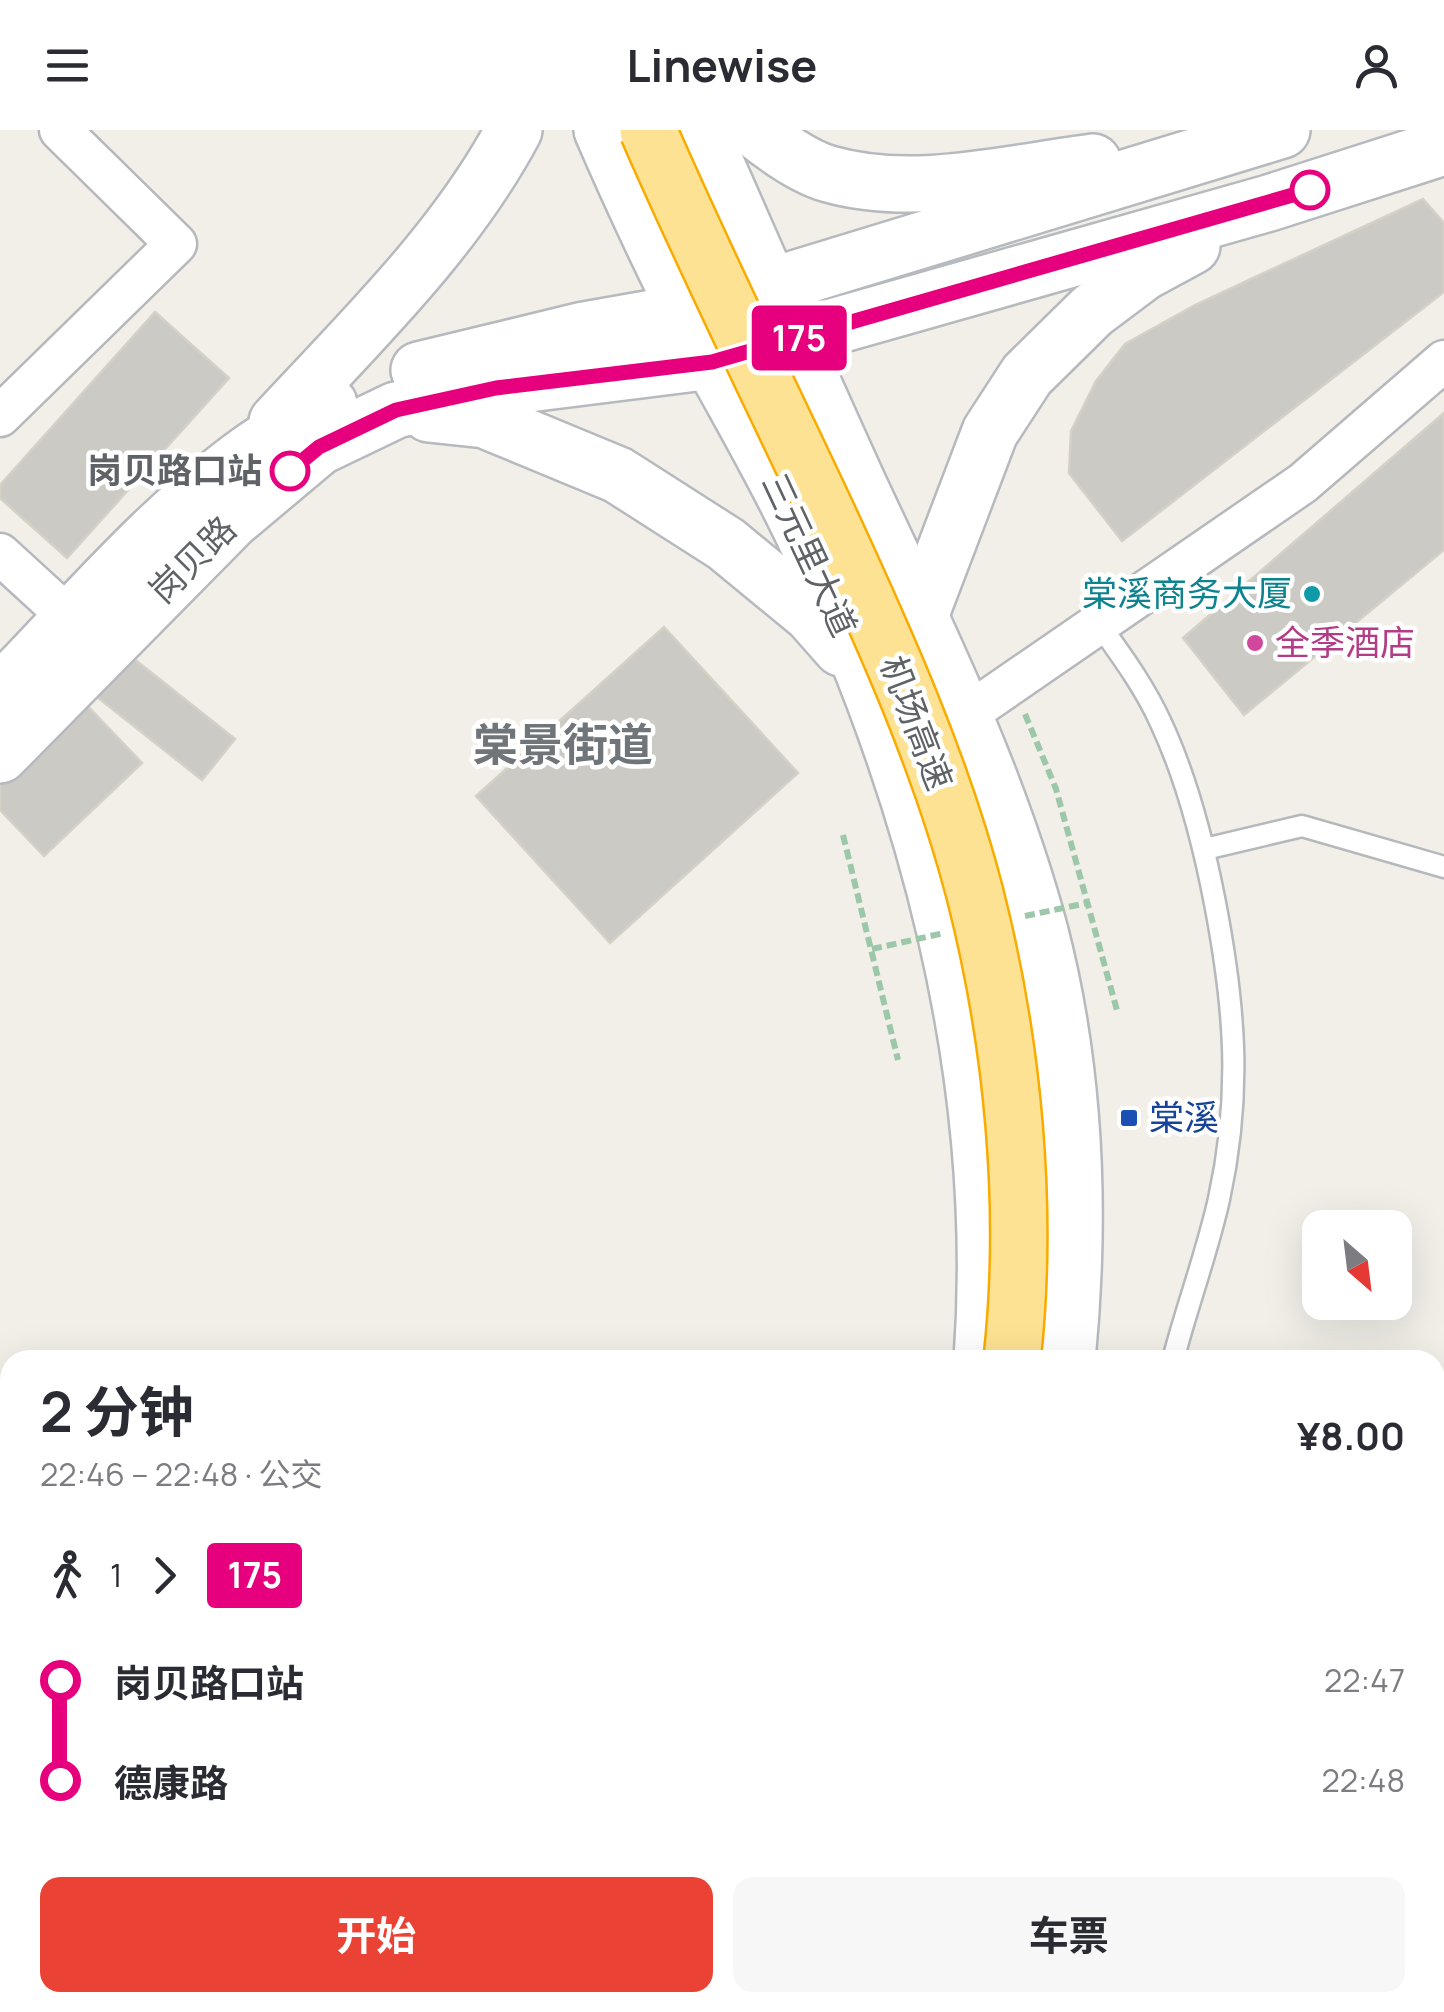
<!DOCTYPE html>
<html lang="zh">
<head>
<meta charset="utf-8">
<style>
	body { margin:0; font-family:Manrope,"Noto Sans SC",sans-serif; background:#f7f7f7; color:#2b2b33; height:100vh; display:flex; flex-direction:column; font-size:38px; white-space:nowrap }
	* { box-sizing:border-box; margin:0 }
	p { font-size:32px; color:#7c7c81 }
	.icon { flex:none; width:55px; height:55px; fill:none; stroke:currentColor; stroke-width:2; stroke-linecap:round; stroke-linejoin:round }
	.map { position:relative; flex:1; overflow:hidden }
	.panel { position:absolute; left:0px; top:1220px; width:1445px; height:662px; display:flex; flex-direction:column; background:#fff; border-radius:30px 30px 0 0; box-shadow:0 10px 40px #0002 }
	.panel>* { flex:none }
	.badge { padding:0 20px; border-radius:8px; font-size:35px; line-height:65px }
	.needle { width:65px; rotate:152deg }
	.buttons { position:absolute; left:1302px; top:1080px; display:grid; gap:20px }
	.buttons a { display:grid; place-items:center; width:110px; height:110px; border-radius:20px; background:#fff; box-shadow:0 10px 40px #0002; font-size:50px }
	.map>.badge { position:absolute; translate:-50% -50%; box-shadow:0 0 0 5px #fff }
	.legs { display:flex; align-items:center; gap:15px; height:110px; padding:0 40px; font-size:32px }
	.legs p { margin-inline-start:auto }
	.overview { display:flex; align-items:center; justify-content:space-between; height:170px; padding:0 40px }
	h1 { font-size:55px; font-weight:700; line-height:75px }
	.action { display:flex; gap:20px; margin-top:auto; padding:20px 40px }
	.action a { flex:1; height:115px; border-radius:20px; background:#ea4335; color:#fff; font-size:40px; font-weight:700; line-height:115px; text-align:center }
	.action a+a { background:#f7f7f7; color:#2b2b33 }
	ul { padding:0 40px; list-style:none }
	li { display:flex; align-items:center; gap:35px; height:100px; font-size:38px }
	li i { display:grid; place-items:center; width:15px; height:100%; margin:0 12px; background:currentColor }
	li i::after { content:''; width:25px; height:25px; margin:-12px; border:8px solid; border-radius:50%; background:#fff }
	li p { margin-inline-start:auto }
	li:first-child i { background:linear-gradient(#0000 50%,currentColor 0) }
	li:last-child i { background:linear-gradient(currentColor 50%,#0000 0) }
	header { display:flex; justify-content:space-between; align-items:center; height:130px; padding:0 40px; background:#fff; font-size:45px; font-weight:700 }
	.map>svg:first-child { display:block }
</style>
</head>
<body>
<header><svg class="icon" aria-label="menu" viewBox="0 0 24 24"><path d="M4 6h16M4 12h16M4 18h16"/></svg>Linewise<svg class="icon" aria-label="person" viewBox="0 0 24 24"><circle cx="12" cy="8" r="4"/><path d="M4 21q1-7 8-7t8 7"/></svg></header>
<div class="map">
<svg width="1444" height="1882" viewBox="0 0 1444 1882">
	<rect width="100%" height="100%" fill="#f1efe8"/>
	<g fill="#cccac5" stroke="#d6d1c6" stroke-width="2.5">
		<path d="M1423,69l21,24v69l-322,249 -53,-68 2,-42 25,-50 29,-37 70,-39z"/>
		<path d="M155,182l74,66 -162,180 -67,-60v-13z"/>
		<path d="M1444,283v137l-200,165 -61,-77z"/>
		<path d="M664,497l134,146 -188,170 -134,-147z"/>
		<path d="M124,521l111,88 -33,41 -110,-87z"/>
		<path d="M80,568l62,65 -98,93 -44,-46v-36z"/>
		<path d="M511,1872h41l-11,10h-22z"/>
	</g>
	<g fill="none" stroke-linecap="round" stroke-linejoin="round">
		<g stroke="#b5b8bc" stroke-width="25">
			<g id="lane">
				<path d="M1099,494c22,31 45,62 61,97 27,57 43,120 55,182 20,104 27,191 4,296 -12,54 -32,107 -46,161"/>
				<path d="M1205,719l97,-23 142,41"/>
			</g>
		</g>
		<g stroke="#b5b8bc" stroke-width="45">
			<g id="street">
				<path d="M0,286l176,-172 -116,-114"/>
				<path d="M0,424l71,65"/>
				<path d="M963,587l340,-234 141,-122"/>
				<path d="M1172,1872l15,10"/>
			</g>
		</g>
		<g stroke="#b6babf" stroke-width="60">
			<g id="secondary">
				<path d="M602,0c34,79 71,156 110,232 30,55 62,110 89,167 123,257 202,544 181,831"/>
				<path d="M701,0c53,120 105,240 160,360 67,143 138,288 179,442 36,139 41,285 27,428"/>
				<path d="M755,0c20,16 49,37 74,44 83,24 179,-1 264,-12"/>
				<path d="M419,240l165,-40 102,-18 596,-182"/>
				<path d="M429,284l56,6 133,55 108,69 85,70 30,34"/>
				<path d="M277,292c85,-92 178,-181 237,-292"/>
				<path d="M920,486l70,-184 37,-57 65,-64 52,-39 48,-26"/>
				<path d="M0,563c80,-82 157,-174 250,-241 25,-18 53,-32 79,-48"/>
				<path d="M0,625l232,-235 87,-73 77,-37 100,-22 216,-27 557,-158 175,-56"/>
				<path d="M746,1882l6,-10"/>
				<path d="M841,1882l5,-10"/>
			</g>
		</g>
		<g stroke="#f9ab00" stroke-width="60">
			<path id="highway" d="M777,1882l6,-10"/>
		</g>
		<g stroke="#9cc7a9" stroke-width="6" stroke-dasharray="10 5" stroke-linecap="butt">
			<path d="M1025,584l31,75 62,225"/>
			<path d="M843,705l55,225"/>
		</g>
		<use href="#lane" stroke="#fff" stroke-width="20"/>
		<use href="#street" stroke="#fff" stroke-width="40"/>
		<use href="#secondary" stroke="#fff" stroke-width="55"/>
		<use href="#highway" stroke="#fde293" stroke-width="55"/>
		<g stroke="#f9ab00" stroke-width="60" stroke-linecap="butt">
			<path id="highway-bridge" d="M648,0c56,129 119,256 179,384 57,123 114,249 148,380 38,149 54,313 37,466"/>
		</g>
		<g stroke="#9cc7a9" stroke-width="6" stroke-dasharray="10 5" stroke-linecap="butt">
			<path d="M1025,786l62,-13"/>
			<path d="M872,819l72,-16"/>
		</g>
		<use href="#highway-bridge" stroke="#fde293" stroke-width="55"/>
	</g>
	<g fill="none" stroke-linecap="round" stroke-linejoin="round">
		<g stroke="#fff" stroke-width="22">
			<path id="line-1" d="M290,341l29,-24 77,-37 100,-22 216,-26 598,-172"/>
		</g>
		<use href="#line-1" stroke="#e6007e" stroke-width="15"/>
	</g>
	<g fill="#fff" stroke="#e6007e" stroke-width="5">
		<circle cx="1310" cy="60" r="18"/>
		<circle cx="290" cy="341" r="18"/>
	</g>
	<circle fill="#0f9aa8" stroke="#fff" stroke-width="4" cx="1312" cy="464" r="10"/>
	<circle fill="#d1479c" stroke="#fff" stroke-width="4" cx="1255" cy="513" r="10"/>
	<rect fill="#1a4fb4" stroke="#fff" stroke-width="4" x="1119" y="978" width="20" height="20" rx="5"/>
	<g text-anchor="middle" stroke-width="9" stroke-linejoin="round" paint-order="stroke">
		<g font-size="35" font-weight="bold" fill="#5f6368" stroke="#fff" text-anchor="end">
			<text x="262" y="353">岗贝路口站</text>
		</g>
		<g font-size="35" fill="#5f6368" stroke="#fff">
			<text transform="translate(809 425) rotate(65)" y="12">三元里大道</text>
			<text transform="translate(193 430) rotate(-45)" y="12">岗贝路</text>
			<text transform="translate(916 593) rotate(69)" y="12">机场高速</text>
		</g>
		<g font-size="35" fill="#0d838f" stroke="#fff" text-anchor="end">
			<text x="1292" y="476">棠溪商务大厦</text>
		</g>
		<g font-size="35" fill="#b23c85" stroke="#fff" text-anchor="start">
			<text x="1275" y="525">全季酒店</text>
		</g>
		<g font-size="35" fill="#164399" stroke="#fff" text-anchor="start">
			<text x="1149" y="1000">棠溪</text>
		</g>
		<g font-size="45" font-weight="bold" fill="#70757a" stroke="#fff">
			<text x="563" y="631">棠景街道</text>
		</g>
	</g>
</svg>
<div class="buttons">
<a><svg class="needle" viewBox="-14 -14 28 28"><path d="M0-13l5 13h-10z" fill="#e53935"/><path d="M0 13l5-13h-10z" fill="#7c7c81"/></svg></a>
</div>
<b class="badge" style="left:799px;top:208px;background:#e6007e;color:#fff">175</b>
<section class="panel">
<div class="overview"><div><h1>2 分钟</h1><p>22:46 – 22:48 · 公交</p></div><b>¥8.00</b></div>
<div class="legs"><svg class="icon" aria-label="walk" viewBox="0 0 24 24"><circle cx="13" cy="4" r="2"/><path d="M13 8l-2 6 4 7M11 14l-3 7M7 12l3-4h3l4 4"/></svg>1<svg class="icon" aria-label="forward" viewBox="0 0 24 24"><path d="M9 5l7 7-7 7"/></svg><b class="badge" style="background:#e6007e;color:#fff">175</b></div>
<ul>
<li><i style="color:#e6007e"></i><b>岗贝路口站</b><p>22:47</p></li>
<li><i style="color:#e6007e"></i><b>德康路</b><p>22:48</p></li>
</ul>
<div class="action"><a>开始</a><a>车票</a></div>
</section>
</div>
</body>
</html>
